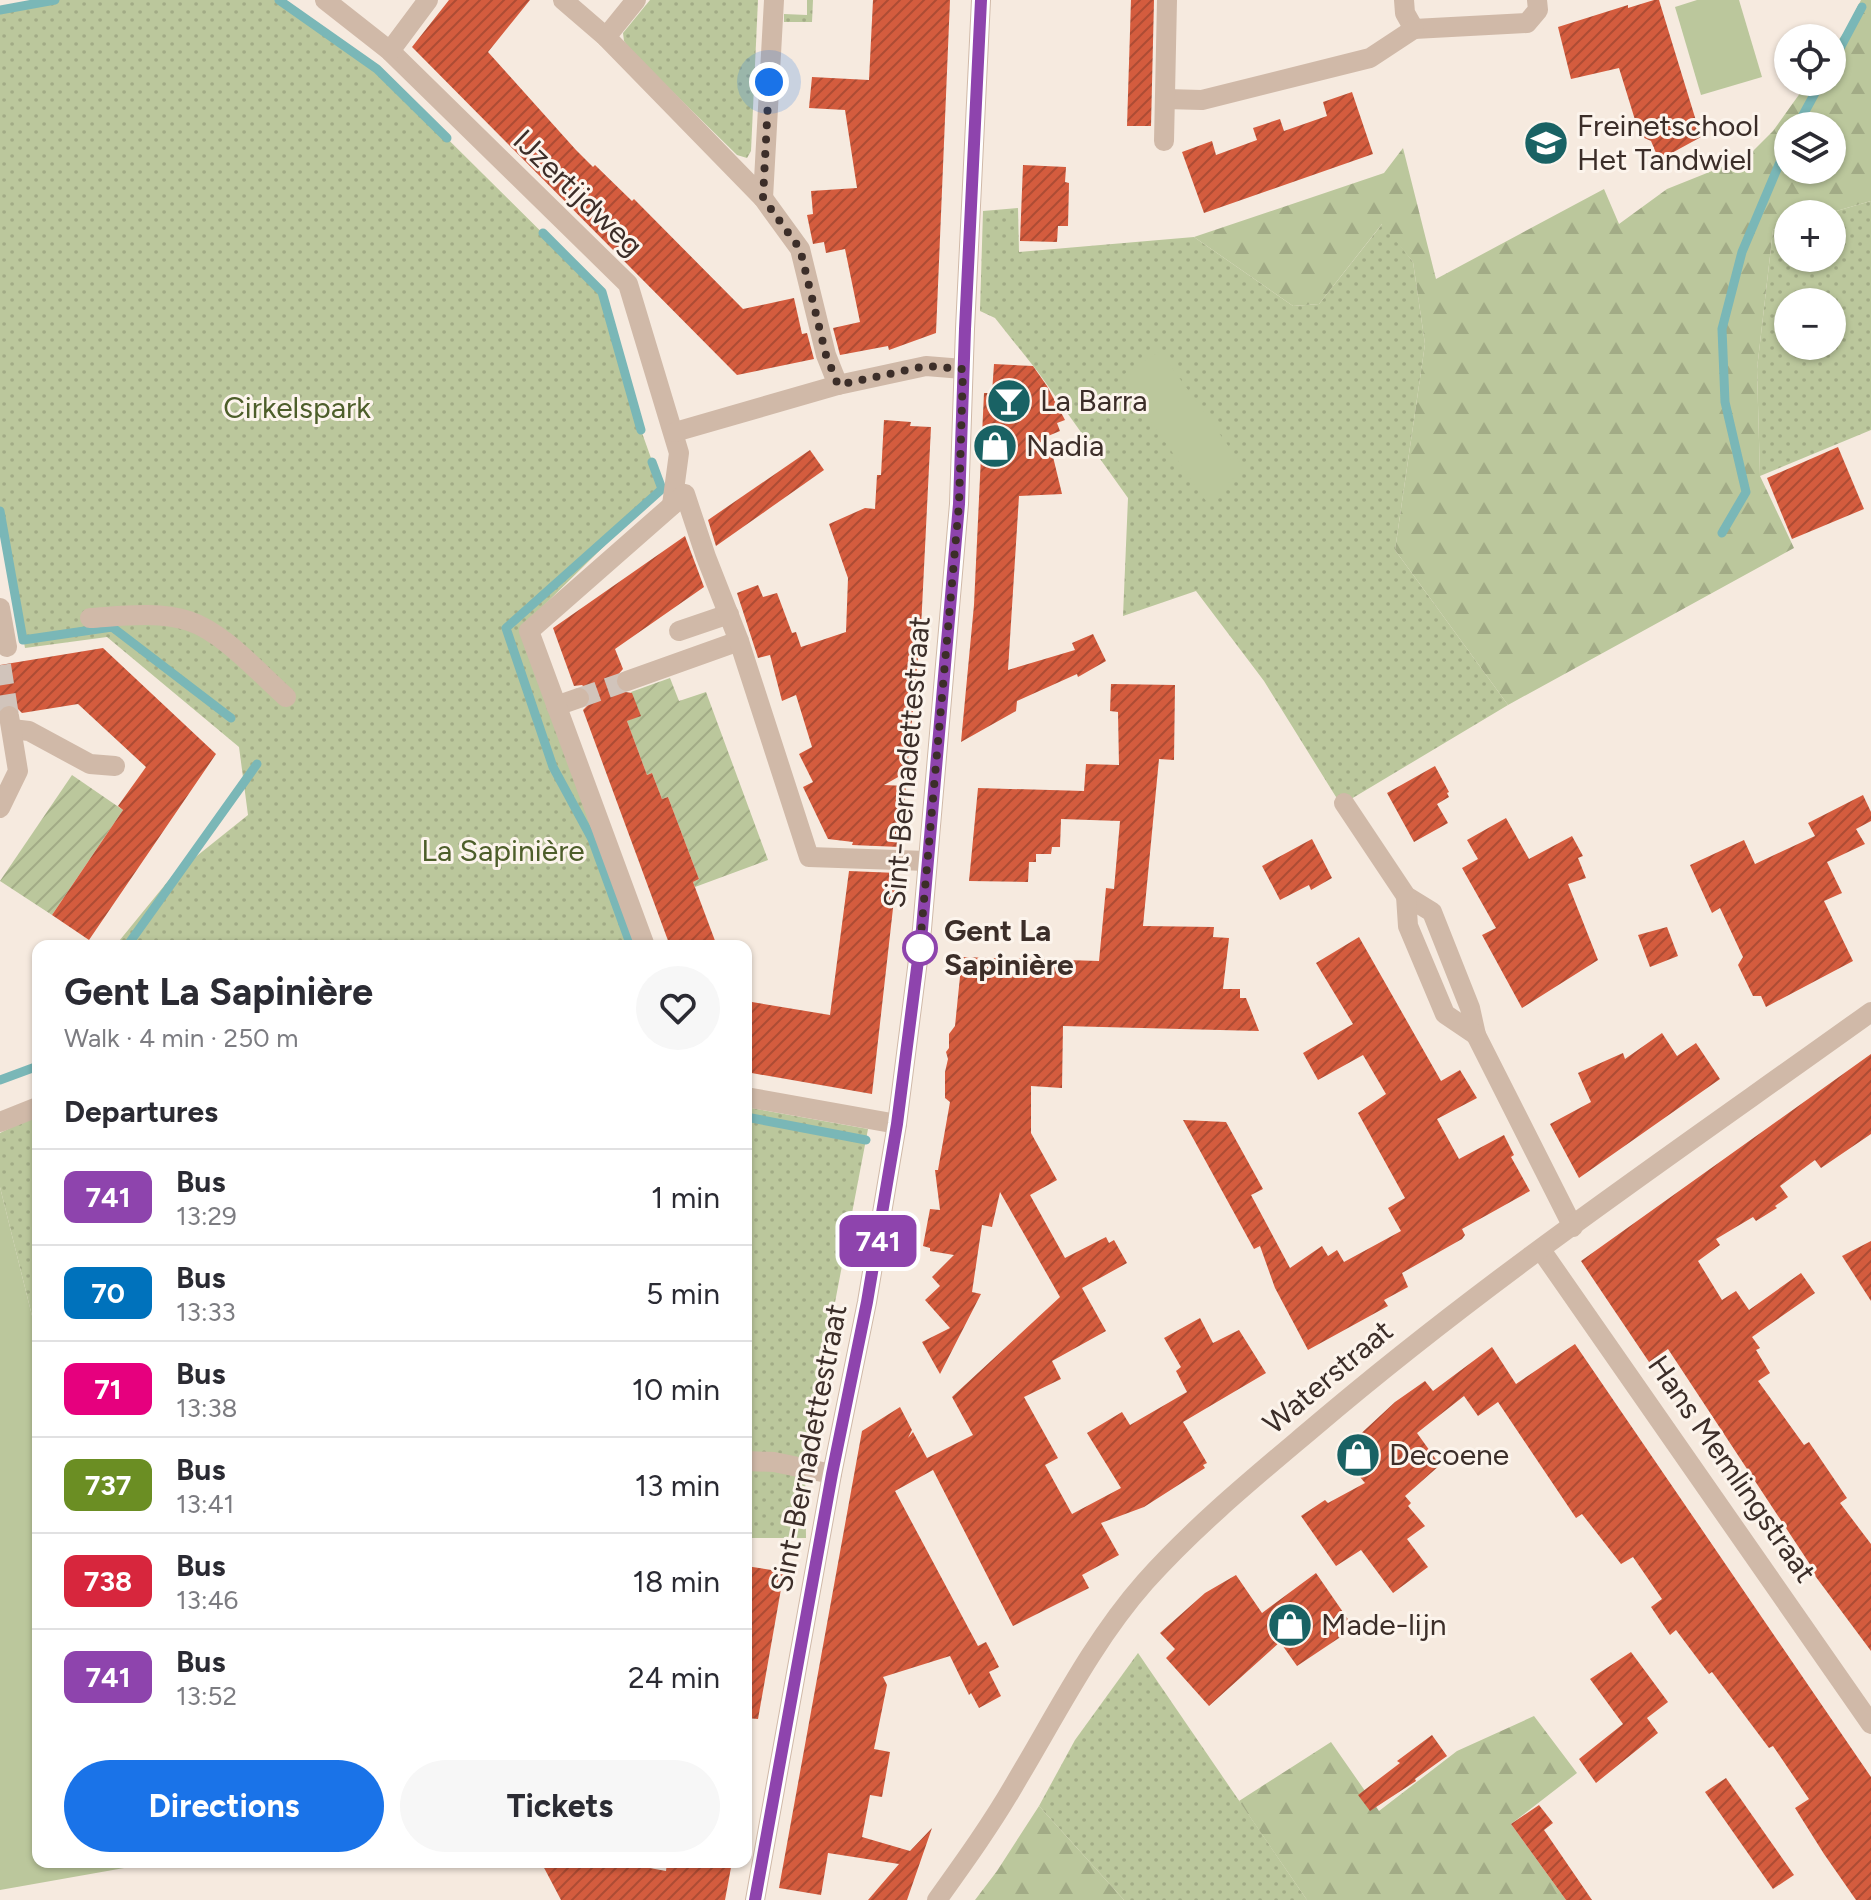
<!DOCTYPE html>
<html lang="en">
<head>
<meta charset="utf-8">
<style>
	body { margin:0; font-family:Figtree,sans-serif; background:#f7f7f7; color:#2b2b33; height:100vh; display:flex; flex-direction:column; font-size:30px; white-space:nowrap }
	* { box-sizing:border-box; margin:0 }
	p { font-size:26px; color:#7c7c81 }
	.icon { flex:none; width:44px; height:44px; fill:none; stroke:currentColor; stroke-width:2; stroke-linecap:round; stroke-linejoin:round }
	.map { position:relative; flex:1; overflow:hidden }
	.panel { position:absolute; left:32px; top:940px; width:720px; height:928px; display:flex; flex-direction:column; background:#fff; border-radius:16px; box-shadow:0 2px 6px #0004 }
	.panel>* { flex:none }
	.badge { padding:0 16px; border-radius:12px; font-size:28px; line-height:52px }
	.controls { position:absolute; left:1774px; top:24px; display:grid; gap:16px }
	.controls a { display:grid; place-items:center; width:72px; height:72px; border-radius:50%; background:#fff; box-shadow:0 2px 6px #0004; font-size:40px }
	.you { position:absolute; width:40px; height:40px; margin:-20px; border:6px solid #fff; border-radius:50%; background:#1a73e8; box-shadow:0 0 0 12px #1a73e833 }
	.map>.badge { position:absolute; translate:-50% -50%; box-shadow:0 0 0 4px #fff }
	h2 { padding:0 32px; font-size:30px; line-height:72px }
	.round { display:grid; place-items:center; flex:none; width:84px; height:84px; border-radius:42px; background:#f7f7f7 }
	.overview { display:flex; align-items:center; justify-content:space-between; height:136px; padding:0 32px }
	h1 { font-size:38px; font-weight:700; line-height:60px }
	.action { display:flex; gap:16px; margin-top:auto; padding:16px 32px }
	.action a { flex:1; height:92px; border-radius:48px; background:#1a73e8; color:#fff; font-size:32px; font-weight:700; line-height:92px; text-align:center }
	.action a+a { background:#f7f7f7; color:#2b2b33 }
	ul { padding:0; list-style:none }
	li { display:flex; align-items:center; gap:24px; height:96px; padding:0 32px; border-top:2px solid #e1e1e2 }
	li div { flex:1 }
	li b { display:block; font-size:30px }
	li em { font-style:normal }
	li .badge { min-width:88px; font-weight:700; text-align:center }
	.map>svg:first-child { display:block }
</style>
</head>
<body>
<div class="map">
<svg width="1871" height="1900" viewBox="0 0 1871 1900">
	<defs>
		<pattern id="grass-dots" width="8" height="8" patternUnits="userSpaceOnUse" patternTransform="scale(2)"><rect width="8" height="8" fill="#bbc79c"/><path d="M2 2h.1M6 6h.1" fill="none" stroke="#a2ab86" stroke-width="1.8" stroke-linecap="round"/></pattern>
		<pattern id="forest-firs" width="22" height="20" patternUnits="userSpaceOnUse" patternTransform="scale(2)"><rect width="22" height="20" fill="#bbc79c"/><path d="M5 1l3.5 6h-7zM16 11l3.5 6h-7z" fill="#a2ab86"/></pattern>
		<pattern id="garden-furrows" width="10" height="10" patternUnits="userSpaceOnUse" patternTransform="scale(2)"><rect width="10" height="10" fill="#bbc79c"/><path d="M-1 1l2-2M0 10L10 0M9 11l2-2" fill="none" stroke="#a2ab86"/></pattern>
		<pattern id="building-hatch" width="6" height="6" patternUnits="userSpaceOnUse" patternTransform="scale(2)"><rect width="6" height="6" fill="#d45c3e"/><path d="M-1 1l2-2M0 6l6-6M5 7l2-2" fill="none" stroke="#ad4c34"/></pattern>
	</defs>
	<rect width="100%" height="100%" fill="#f6eadf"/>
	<g fill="url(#grass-dots)" fill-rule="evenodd">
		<path d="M55,0h224l98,69 225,223 39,138 21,59 -143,141 49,108 71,208h-524l58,-71 75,-60 -9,-68 -132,-110 -82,11 -25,-137v-501z"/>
		<path d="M650,0h108l-7,151 -4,7 -10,-3 -106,-104 -7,-10 -1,-8z"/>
		<path d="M807,0h6l-1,22h-28v-8l23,1z"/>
		<path d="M1871,201v229l-111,46 -3,-107 16,-139 15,-5v33h44v-44h-6zM1788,302h44v44h-44z"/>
		<path d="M1018,208l1,44 175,-15 99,69 26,-2 64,-81 30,39 12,82 -30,206 113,155 -167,100 -77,-124 -68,-90 -73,25 5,-118 -90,-126 -43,-54 -15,-7 3,-100z"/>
		<path d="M38,1096v244l-38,-153v-54l16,-8z"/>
		<path d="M746,1107l122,22 -63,331 1,78h-60z"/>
		<path d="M1138,1653l169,247h-183l-85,-94 36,-66z"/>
	</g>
	<g fill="url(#forest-firs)" fill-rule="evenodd">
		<path d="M1861,0h10v201l-45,13h-38v11l-15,5 -16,139 3,107 34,72 -286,157 -113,-155 30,-206 -12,-82 -31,-38 -63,80 -26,2 -99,-69 190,-64 19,-25 33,131 168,-90 15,35 48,-35 80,-32 26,-26 35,-49h24v-33l14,-19zM1788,126h44v44h-44z"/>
		<path d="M1534,1716l43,57 -66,51 55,76h-259l-68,-99 92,-59 48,69 78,-60z"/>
		<path d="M1039,1806l85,94h-149l22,-29z"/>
	</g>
	<g fill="url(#garden-furrows)">
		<path d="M670,678l9,23 27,-9 62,168 -73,27 -2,-5 6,-3 -31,-82 -6,2 -10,-26 -5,2 -20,-54 13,-6 -9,-23z"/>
		<path d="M72,775l51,35 -71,105 -52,-34z"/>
	</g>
	<g fill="#bbc79c">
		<path d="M1697,0h42l23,77 -61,18 -26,-88z"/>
		<path d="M1160,351l85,118 -39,32 -86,-124z"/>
		<path d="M0,1187l38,153v522h120l-158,28z"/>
	</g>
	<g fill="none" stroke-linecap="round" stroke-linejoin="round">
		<g stroke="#7ab7b7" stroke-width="9">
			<path d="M279,0l98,69 70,69"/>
			<path d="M0,10l55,-10"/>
			<path d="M1832,63l30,-56"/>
			<path d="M1797,126l24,-44"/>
			<path d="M543,233l59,59 39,138"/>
			<path d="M0,511l23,129 89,-13 119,91"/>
			<path d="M1722,533l24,-41 -21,-90 -3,-73 20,-77 46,-109"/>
			<path d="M127,946l130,-182"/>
			<path d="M631,946l-39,-107 -39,-72 -47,-139 156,-139 -10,-27"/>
			<path d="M0,1080l38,-14"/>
			<path d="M746,1117l120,23"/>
		</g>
	</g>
	<g fill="url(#building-hatch)">
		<path d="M449,0h81l-42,52 88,98 17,17 2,-2 37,36 2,-2 109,110 51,-11 8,36 5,-1 7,26 -77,16 -325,-328z"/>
		<path d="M873,0h77l-14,333 -47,17 -1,-4 -48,9 -7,-27 27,-6 -15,-73 -19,4 -2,-11 -11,2 -6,-29 6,-1 -2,-23 46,-3 -12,-78 -36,-2 3,-31 57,3z"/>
		<path d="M1131,0h23l-3,126h-24z"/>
		<path d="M1654,0h5l42,137 -42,23 -8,-19 -11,-5 -21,-68 -48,11 -13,-52 70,-22v3z"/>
		<path d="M1352,92l21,62 -169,59 -22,-61 30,-11 4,14 41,-15 -4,-12 27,-9 4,12 43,-15 -4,-14z"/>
		<path d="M1023,165l43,2 -1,15 4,1 -1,43h-10l-1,16 -37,-1z"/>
		<path d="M994,364l39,2 14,20 18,34 -8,3 3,8 -12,5 14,58 -43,2 -11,174 67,-20 -3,-7 21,-9 13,27 -28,16 -1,-3 -60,27 -1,10 -55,31 13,-137 10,-212h8z"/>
		<path d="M884,420l27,2 -1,4 21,1 -10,201 -14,144 -23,13 22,1 -6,61 -48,-2 1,-3 -25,-3 -25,-52 10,-5 -14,-28 13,-7 -16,-52 -14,6 -12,-46 -12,3 -21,-65 21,-8 5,12 14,-4 15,40 4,-1 5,15 45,-15 2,-54 -19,-54 36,-16 10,1 2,-34h4z"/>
		<path d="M1838,447l26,62 -72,30 -25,-61z"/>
		<path d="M810,450l14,20 -108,76 -8,-26z"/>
		<path d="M685,536l19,51 -89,62 8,20 -9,10 5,12 13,2 9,23 -14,5 20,54 5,-2 10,26 6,-2 31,82 -6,3 24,64h-47l-87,-236 9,-9 -1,-8 -9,-8 -8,1 -21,-58z"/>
		<path d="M103,648l113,106 -127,186 -37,-25 71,-105 -5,-4 28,-39 -68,-63 -56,9 -9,-9 -13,3v-42z"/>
		<path d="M1111,684l64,1 -1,75 -15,-1 -16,167 71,1 -1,10 16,1 -6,51h17v9h6l13,33 -196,-5 -1,62 -31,-2v47l26,47 -27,15 35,63 41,-21 3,6 5,-3 13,23 -45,25 24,43 -54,30 9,18 -37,18 34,61 -13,7 27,49 49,-26 -34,-55 35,-21 8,13 57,-33 -11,-21 5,-4 -17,-29 36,-20 13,25 26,-13 27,43 -83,49 24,41 -4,2 2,3 -61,39 -43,16 18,32 -37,20 7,13 -76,38 -80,-156 -38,21 83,155 8,-4 13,25 -10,5 12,24 -22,12 -8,-15 -2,2 -19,-39 -67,21 4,8 -13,64 16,3 -8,45 -12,-2 -8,42 48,14 22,-23 -25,72h-39l31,-36 -71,-11 -7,42 -42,-7 83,-457 38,-24 12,23 -4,8 5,-6 14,26 46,-23 -21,-38 108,-100 -60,-105 -8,35 -10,-2 -10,67 9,2 -41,80 -18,-32 28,-14 -25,-28 15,-14 -8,-9 22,-22 -24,-4v-3l-7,-2 7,-37 10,1 -5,-40h3l12,-68 -5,-4v-26l3,-13 -2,-7 3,-4v-14l6,-8 7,-69 137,4 7,-73 8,1 6,-68 -59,-2 -1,28h-8l-1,7h-15v8h-7l-1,20 -59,-1 9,-93 106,3 2,-27 33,1 -1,-53 -8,-1z"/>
		<path d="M1435,766l14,26 -2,1 2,4 -12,7 11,19 -34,19 -27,-49z"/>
		<path d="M1863,795l8,17v9l-15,8 9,15 -38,18 15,31 -18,8 29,60 -87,46 -5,-11h-8l-15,-31 5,-8 -23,-49 -8,5 -22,-48 54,-25 11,24 60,-28 -7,-13z"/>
		<path d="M1506,818l23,41 43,-23 11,20 -5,2 8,20 -18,6 30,76 -76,48 -40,-73 14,-7 -34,-60 16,-9 -11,-19z"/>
		<path d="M1312,839l20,39 -21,12 -2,-5 -29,15 -18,-34z"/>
		<path d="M849,871l48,2 -25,221 -126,-22v-71l84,14z"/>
		<path d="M1667,927l11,29 -28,11 -12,-32z"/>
		<path d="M1359,937l82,144 19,-11 17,28 -40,21 22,40 45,-24 10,20 -3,2 19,34 -68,38 3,6 -3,4 -60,34 6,14 -24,13 4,6 -80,44 -33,-62 -15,-42 -6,3 -71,-129 43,2 37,67 -12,6 39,73 32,-22 6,10 9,-6 7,12 57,-31 -13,-23 17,-10 -47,-85 28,-19 -23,-39 -45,25 -15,-27 50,-29 -37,-61z"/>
		<path d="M1662,1033l15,23 19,-13 24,36 -141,99 -29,-54 41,-22 -13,-29 45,-20 2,6z"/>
		<path d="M1871,1054v80l-50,34 -6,-8 -35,26 8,11 -13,9 2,2 -21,13 -3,-4 -37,22 4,6 -22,16 24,39 14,-9 13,19 52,-37 14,20 -63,44 8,11 -4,2 14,23 -12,8 46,64 5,-3 38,56 -7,5 31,41v107l-58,-78 2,-1 -147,-223 -19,13 -68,-101z"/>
		<path d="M1871,1241v60l-29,-45z"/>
		<path d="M1575,1344l296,433v123h-15l-32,-46 -29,-46 14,-9 -36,-53 -4,2 -57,-76 -3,2 -33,-44 -6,5 -19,-28 11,-8 -29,-42 -12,7 -39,-50 -6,4 -78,-116 -20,14 -14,-20 -47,37 23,32 -35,31 6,7 -3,3 17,20 -18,13 21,28 -35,26 -32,-43 -25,16 -35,-50 24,-16 3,3 37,-20 -25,-30 55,-51 30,-21 8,10 59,-44 24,37z"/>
		<path d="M746,1566l38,6 -26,147 -12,-1z"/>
		<path d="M1316,1573l38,55 -57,38 -17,-24 -71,64 -43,-48 9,-9 -15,-16 45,-40 31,-18 26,38z"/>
		<path d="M1631,1652l37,50 -21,16 11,15 -62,50 -17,-24 44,-35 -33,-45z"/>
		<path d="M1432,1735l15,21 -32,23 1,2 -46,30 -12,-16 42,-32 -3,-2z"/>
		<path d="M1726,1778l68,97 -21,14 -68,-97z"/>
		<path d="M1539,1805l14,18 -9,7 48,70h-26l-55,-76z"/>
		<path d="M541,1862h76l49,9 1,-9h65l-7,38h-164z"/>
	</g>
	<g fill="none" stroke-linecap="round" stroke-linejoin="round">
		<g stroke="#d1c4bb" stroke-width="20" stroke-dasharray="20 10" stroke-linecap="butt">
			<path d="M1,665l8,51"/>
			<path d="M579,698l48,-17"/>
		</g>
		<g stroke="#d0b9a8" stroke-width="20">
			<path d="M325,0l65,51 238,233 51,169 -7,52"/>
			<path d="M563,0l43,37 157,161 11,-198"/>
			<path d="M1404,0l1,13 9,16 113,-6 11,-13 -1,-10"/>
			<path d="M606,37l30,-37"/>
			<path d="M390,51l38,-51"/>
			<path d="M1165,99l37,1 168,-42 44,-29"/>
			<path d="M1164,141l3,-141"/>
			<path d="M763,198l37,51 26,106 12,30"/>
			<path d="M675,432l163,-47 88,-19 37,3"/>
			<path d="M0,608l7,39"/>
			<path d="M90,618c32,-2 68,-7 99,3 34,11 70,52 97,76"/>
			<path d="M679,631l50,-17"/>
			<path d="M627,681l112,-40"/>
			<path d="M556,706l23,-8"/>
			<path d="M12,729l17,2 61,33 25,2"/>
			<path d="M1344,803l62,93 26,16 38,96 6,27 97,192"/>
			<path d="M0,808l18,-37 -9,-55"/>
			<path d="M1406,896l2,30 37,88 31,21"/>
			<path d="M645,946l-116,-315 156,-137 21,63 33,84 70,216 118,4"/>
			<path d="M746,1097l151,27"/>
			<path d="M0,1122l35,-14"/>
			<path d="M1541,1250l330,474"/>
			<path d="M746,1461l28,1 58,12"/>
			<path d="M755,1900l77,-426 35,-172 30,-178 25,-195 37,-425 6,-175 16,-329"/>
			<path d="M937,1900c28,-39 56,-78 80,-120 40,-67 76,-139 128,-198 51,-57 111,-106 169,-155 176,-150 369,-280 557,-415"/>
		</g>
	</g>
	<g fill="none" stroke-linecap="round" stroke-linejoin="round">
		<g stroke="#fff" stroke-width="18">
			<path id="line" d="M755,1900l77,-426 35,-172 30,-178 25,-195 37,-425 6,-175 16,-329"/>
		</g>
		<use href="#line" stroke="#8e44ad" stroke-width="12"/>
		<path stroke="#3c2e29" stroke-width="8" stroke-dasharray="0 14.4" d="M769,82l-6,116 37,51 26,106 12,30 88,-19 37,3 -4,135 -40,453 1,-9"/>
	</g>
	<defs>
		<g id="school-disc" transform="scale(2.3)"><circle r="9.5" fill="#196264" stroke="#fcf4ec"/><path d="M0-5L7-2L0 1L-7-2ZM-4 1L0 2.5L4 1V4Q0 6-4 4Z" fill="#fff"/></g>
		<g id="bar-disc" transform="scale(2.3)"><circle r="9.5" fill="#196264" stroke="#fcf4ec"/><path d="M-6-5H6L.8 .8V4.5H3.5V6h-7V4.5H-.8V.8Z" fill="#fff"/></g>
		<g id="shop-disc" transform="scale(2.3)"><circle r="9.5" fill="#196264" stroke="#fcf4ec"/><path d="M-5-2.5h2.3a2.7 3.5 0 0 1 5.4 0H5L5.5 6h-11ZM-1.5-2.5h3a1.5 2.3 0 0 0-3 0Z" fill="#fff"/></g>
	</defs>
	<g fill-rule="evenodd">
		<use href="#school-disc" x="1546" y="143"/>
		<use href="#bar-disc" x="1009" y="401"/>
		<use href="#shop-disc" x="995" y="446"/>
		<use href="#shop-disc" x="1358" y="1455"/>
		<use href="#shop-disc" x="1290" y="1625"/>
	</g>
	<circle fill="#fff" stroke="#8e44ad" stroke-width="4" cx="920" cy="948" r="16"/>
	<g text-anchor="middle" stroke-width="6" stroke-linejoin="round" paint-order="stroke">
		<g font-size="30" fill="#3c2e29" stroke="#fcf4ec" text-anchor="start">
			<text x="1577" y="136">Freinetschool<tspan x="1577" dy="34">Het Tandwiel</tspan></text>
			<text x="1040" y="411">La Barra</text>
			<text x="1026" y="456">Nadia</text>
			<text x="1389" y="1465">Decoene</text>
			<text x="1321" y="1635">Made-lijn</text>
		</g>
		<g font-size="30" fill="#3c2e29" stroke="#fcf4ec">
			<text transform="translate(578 193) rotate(44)" y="10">IJzertijdweg</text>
			<text transform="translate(907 762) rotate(-85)" y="10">Sint-Bernadettestraat</text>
			<text transform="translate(1328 1377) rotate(-40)" y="10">Waterstraat</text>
			<text transform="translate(809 1448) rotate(-79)" y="10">Sint-Bernadettestraat</text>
			<text transform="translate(1732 1469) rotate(55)" y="10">Hans Memlingstraat</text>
		</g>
		<g font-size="30" fill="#4d5e2a" stroke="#fcf4ec">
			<text x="297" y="418">Cirkelspark</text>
			<text x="503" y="861">La Sapinière</text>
		</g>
		<g font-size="30" font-weight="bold" fill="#3c2e29" stroke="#fcf4ec" text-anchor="start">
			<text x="944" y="941">Gent La<tspan x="944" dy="34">Sapinière</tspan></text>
		</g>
	</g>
</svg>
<div class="controls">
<a><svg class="icon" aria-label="locate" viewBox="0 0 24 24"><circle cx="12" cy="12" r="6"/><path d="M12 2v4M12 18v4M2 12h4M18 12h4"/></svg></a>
<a><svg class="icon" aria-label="layers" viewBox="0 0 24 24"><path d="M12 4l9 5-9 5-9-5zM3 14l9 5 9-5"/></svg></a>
<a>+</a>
<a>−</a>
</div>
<div class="you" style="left:769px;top:82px"></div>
<b class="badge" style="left:878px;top:1241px;background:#8e44ad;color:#fff">741</b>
<section class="panel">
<div class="overview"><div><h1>Gent La Sapinière</h1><p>Walk · 4 min · 250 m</p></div><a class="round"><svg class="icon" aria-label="heart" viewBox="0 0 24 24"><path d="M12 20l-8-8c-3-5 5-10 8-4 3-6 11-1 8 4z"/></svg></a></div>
<h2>Departures</h2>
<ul>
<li><span class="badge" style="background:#8e44ad;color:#fff">741</span><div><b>Bus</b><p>13:29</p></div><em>1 min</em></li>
<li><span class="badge" style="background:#0072bc;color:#fff">70</span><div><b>Bus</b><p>13:33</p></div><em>5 min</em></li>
<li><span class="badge" style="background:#e6007e;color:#fff">71</span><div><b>Bus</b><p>13:38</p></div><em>10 min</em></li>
<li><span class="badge" style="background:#6b8e23;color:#fff">737</span><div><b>Bus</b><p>13:41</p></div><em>13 min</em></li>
<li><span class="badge" style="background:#d7263d;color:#fff">738</span><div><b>Bus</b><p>13:46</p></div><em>18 min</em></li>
<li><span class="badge" style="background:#8e44ad;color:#fff">741</span><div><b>Bus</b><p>13:52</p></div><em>24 min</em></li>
</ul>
<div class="action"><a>Directions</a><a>Tickets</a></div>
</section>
</div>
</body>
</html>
